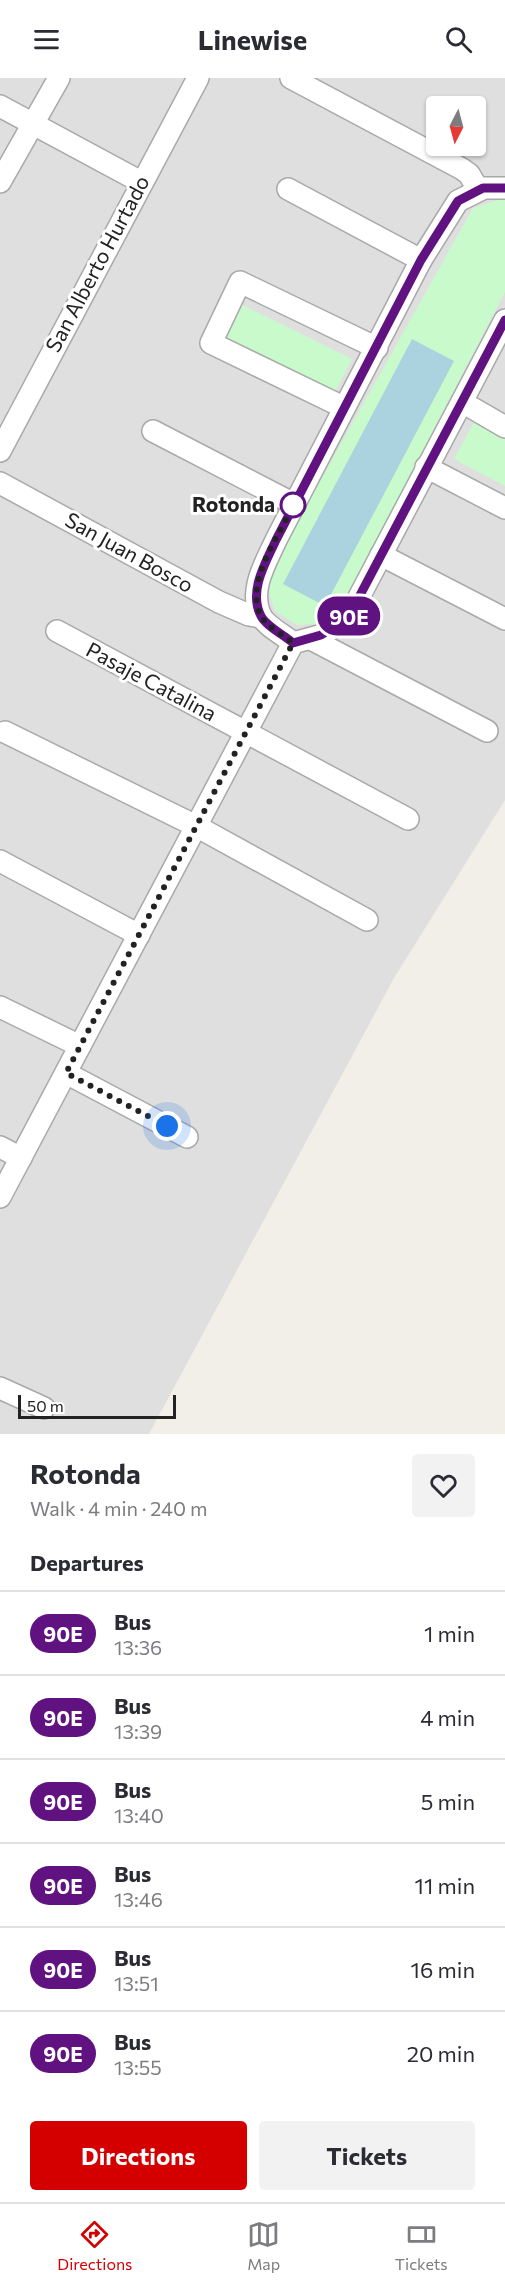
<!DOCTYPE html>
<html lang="en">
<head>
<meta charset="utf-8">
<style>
	body { margin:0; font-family:Commissioner,sans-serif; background:#f2f2f3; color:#2b2b33; height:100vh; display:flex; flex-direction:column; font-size:22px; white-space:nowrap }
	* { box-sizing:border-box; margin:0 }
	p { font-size:20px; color:#7c7c81 }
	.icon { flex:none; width:33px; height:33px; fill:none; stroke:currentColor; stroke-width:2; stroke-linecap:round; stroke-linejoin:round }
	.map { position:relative; height:1356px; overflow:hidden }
	.drawer { display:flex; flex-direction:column; background:#fff; flex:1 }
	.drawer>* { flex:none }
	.badge { padding:0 12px; border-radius:20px; font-size:21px; line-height:39px }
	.needle { width:39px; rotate:186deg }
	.tools { position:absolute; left:426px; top:18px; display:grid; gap:12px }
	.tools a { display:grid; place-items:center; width:60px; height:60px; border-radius:6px; background:#fff; box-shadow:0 2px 4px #0004; font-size:30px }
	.scale { position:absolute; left:18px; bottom:15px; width:158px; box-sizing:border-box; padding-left:6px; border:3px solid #222; border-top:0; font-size:16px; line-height:21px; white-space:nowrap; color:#222; -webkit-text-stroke:4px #fff; paint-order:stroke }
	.you { position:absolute; width:30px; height:30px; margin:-15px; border:4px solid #fff; border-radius:50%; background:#1a73e8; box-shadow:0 0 0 9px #1a73e833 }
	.map>.badge { position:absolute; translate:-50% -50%; box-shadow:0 0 0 3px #fff }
	h2 { padding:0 30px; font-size:22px; line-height:54px }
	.round { display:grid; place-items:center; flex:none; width:63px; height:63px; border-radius:6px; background:#f2f2f3 }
	.summary { display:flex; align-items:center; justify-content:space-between; height:102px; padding:0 30px }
	h1 { font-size:28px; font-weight:700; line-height:45px }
	.action { display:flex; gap:12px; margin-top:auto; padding:12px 30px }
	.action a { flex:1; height:69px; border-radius:6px; background:#d40000; color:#fff; font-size:24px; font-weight:700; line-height:69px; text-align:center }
	.action a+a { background:#f2f2f3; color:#2b2b33 }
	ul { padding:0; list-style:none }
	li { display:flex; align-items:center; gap:18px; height:84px; padding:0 30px; border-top:2px solid #e1e1e2 }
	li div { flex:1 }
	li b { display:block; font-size:22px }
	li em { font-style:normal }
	li .badge { min-width:66px; font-weight:700; text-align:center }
	header { display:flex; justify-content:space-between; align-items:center; height:78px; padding:0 30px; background:#fff; font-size:27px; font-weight:700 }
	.menu { display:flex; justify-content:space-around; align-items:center; height:84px; border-top:2px solid #e1e1e2; background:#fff; font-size:16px; color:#7c7c81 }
	.menu a { display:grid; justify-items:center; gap:3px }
	.menu .on { color:#d40000 }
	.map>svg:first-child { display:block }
</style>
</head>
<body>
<header><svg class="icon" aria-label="menu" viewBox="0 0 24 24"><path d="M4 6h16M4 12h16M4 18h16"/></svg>Linewise<svg class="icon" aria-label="search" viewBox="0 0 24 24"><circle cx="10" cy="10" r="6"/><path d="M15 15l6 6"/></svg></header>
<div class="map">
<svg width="505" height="1356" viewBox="0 0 505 1356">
	<rect width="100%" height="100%" fill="#f2efe9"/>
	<path fill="#e0dfdf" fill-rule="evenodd" d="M0,0h505v722l-111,178 -245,456h-149zM436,28h40v40h-40z"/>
	<g fill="#c8facc">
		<path d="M501,121l4,1v92l-162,312 -20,20 -26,1 -22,-14 -6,-18 5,-30 199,-355z"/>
		<path d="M238,225l114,56 -18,35 -113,-56z"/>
		<path d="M475,342l30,15v51l-51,-27z"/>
	</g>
	<path fill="#aad3df" d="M412,261l42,22 -129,245 -42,-22z"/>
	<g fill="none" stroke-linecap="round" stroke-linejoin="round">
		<g stroke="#a9a9a9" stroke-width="24">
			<g id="minor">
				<path d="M291,0l171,91 7,5 9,15"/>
				<path d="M0,28l141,76"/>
				<path d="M0,104l59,-104"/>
				<path d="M288,111l133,71"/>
				<path d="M462,324l43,25"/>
				<path d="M343,329l-132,-64 29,-61 137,66"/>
				<path d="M153,353l141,73"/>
				<path d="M0,373l198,-373"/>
				<path d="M426,389l79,41"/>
				<path d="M0,405l219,119 30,13 12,2"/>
				<path d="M381,477l124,64"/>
				<path d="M57,553l351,188"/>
				<path d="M311,561l176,92"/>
				<path d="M293,565c-9,-8 -27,-17 -32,-27 -13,-25 5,-54 15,-76l145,-280 37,-59 26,-13h21"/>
				<path d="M293,565l29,-8 26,-17 157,-298"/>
				<path d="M5,654l191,94 171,94"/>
				<path d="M0,783l139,74"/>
				<path d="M0,929l80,39"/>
				<path d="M66,995l121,64"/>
				<path d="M0,1069l21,11"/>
				<path d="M0,1119l293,-554"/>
				<path d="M0,1310l44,20"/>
			</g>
		</g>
		<use href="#minor" stroke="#fff" stroke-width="21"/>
	</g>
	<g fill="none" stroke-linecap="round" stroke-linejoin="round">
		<g stroke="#fff" stroke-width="14">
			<path id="line" d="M505,110h-22l-25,13 -37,59 -145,280c-10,22 -28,51 -15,76 5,10 23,19 32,27l28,-8 27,-17 157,-298"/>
		</g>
		<use href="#line" stroke="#5f1280" stroke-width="9"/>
		<path stroke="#222" stroke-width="6" stroke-dasharray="0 10.8" d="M167,1048l-101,-53 227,-430c-9,-8 -27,-17 -32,-27 -18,-35 22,-85 32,-111"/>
	</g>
	<circle fill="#fff" stroke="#5f1280" stroke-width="3" cx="293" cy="427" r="12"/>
	<g text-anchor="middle" stroke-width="6" stroke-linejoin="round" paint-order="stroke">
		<g font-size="21" fill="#222" stroke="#fff">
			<text transform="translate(98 186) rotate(-62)" y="7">San Alberto Hurtado</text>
			<text transform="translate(129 475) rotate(29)" y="7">San Juan Bosco</text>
			<text transform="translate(151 604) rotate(28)" y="7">Pasaje Catalina</text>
		</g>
		<g font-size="21" font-weight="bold" fill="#222" stroke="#fff" text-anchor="end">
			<text x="275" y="434">Rotonda</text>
		</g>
	</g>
</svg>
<div class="tools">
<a><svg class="needle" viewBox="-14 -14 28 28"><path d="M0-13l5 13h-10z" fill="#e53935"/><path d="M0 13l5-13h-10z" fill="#7c7c81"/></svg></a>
</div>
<div class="scale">50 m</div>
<div class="you" style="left:167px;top:1048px"></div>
<b class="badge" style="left:349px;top:538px;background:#5f1280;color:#fff">90E</b>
</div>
<section class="drawer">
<div class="summary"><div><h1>Rotonda</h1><p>Walk · 4 min · 240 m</p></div><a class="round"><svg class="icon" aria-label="heart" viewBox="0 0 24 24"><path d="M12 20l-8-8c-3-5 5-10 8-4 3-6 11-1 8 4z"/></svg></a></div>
<h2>Departures</h2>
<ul>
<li><span class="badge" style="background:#5f1280;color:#fff">90E</span><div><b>Bus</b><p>13:36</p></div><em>1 min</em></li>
<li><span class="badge" style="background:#5f1280;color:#fff">90E</span><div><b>Bus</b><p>13:39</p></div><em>4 min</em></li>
<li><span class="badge" style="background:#5f1280;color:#fff">90E</span><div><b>Bus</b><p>13:40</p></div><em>5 min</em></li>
<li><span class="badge" style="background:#5f1280;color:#fff">90E</span><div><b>Bus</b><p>13:46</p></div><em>11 min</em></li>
<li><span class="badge" style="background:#5f1280;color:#fff">90E</span><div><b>Bus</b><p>13:51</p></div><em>16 min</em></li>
<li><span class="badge" style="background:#5f1280;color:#fff">90E</span><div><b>Bus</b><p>13:55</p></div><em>20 min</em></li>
</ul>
<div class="action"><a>Directions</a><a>Tickets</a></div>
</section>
<nav class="menu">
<a class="on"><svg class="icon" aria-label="directions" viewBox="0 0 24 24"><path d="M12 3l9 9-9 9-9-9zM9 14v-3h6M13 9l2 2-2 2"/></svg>Directions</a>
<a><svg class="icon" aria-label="map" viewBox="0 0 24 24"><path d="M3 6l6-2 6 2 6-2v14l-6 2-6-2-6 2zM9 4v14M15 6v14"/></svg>Map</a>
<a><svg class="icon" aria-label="tickets" viewBox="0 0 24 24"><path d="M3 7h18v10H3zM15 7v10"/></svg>Tickets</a>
</nav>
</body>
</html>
